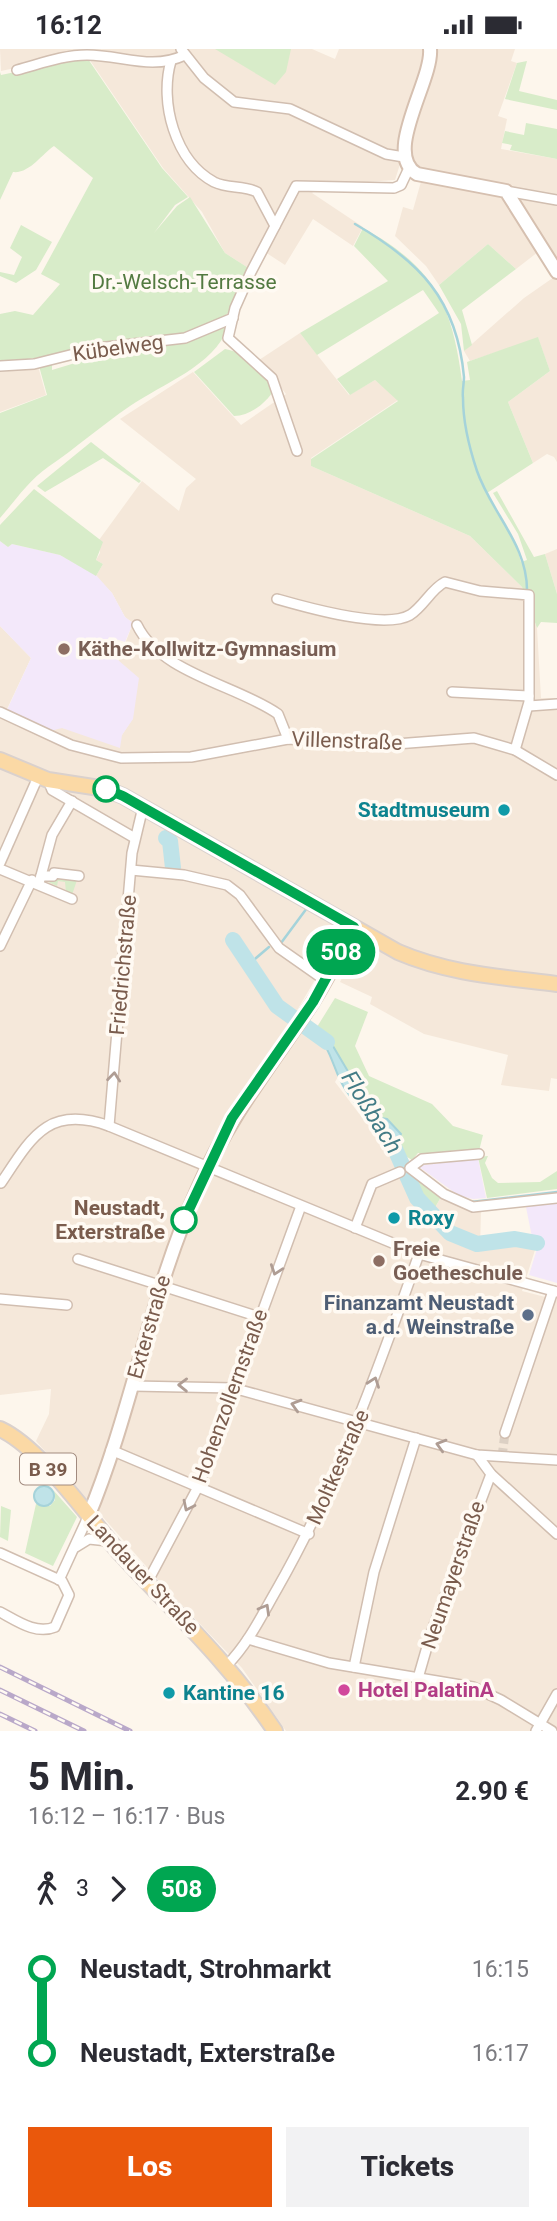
<!DOCTYPE html>
<html lang="de">
<head>
<meta charset="utf-8">
<style>
	body { margin:0; font-family:Roboto,sans-serif; background:#f2f2f3; color:#2b2b33; height:100vh; display:flex; flex-direction:column; font-size:26px; white-space:nowrap }
	* { box-sizing:border-box; margin:0 }
	p { font-size:23px; color:#7c7c81 }
	.icon { flex:none; width:38px; height:38px; fill:none; stroke:currentColor; stroke-width:2; stroke-linecap:round; stroke-linejoin:round }
	.map { position:relative; height:1682px; overflow:hidden }
	.side { display:flex; flex-direction:column; background:#fff; flex:1 }
	.side>* { flex:none }
	.badge { padding:0 14px; border-radius:23px; font-size:24px; line-height:46px }
	.map>.badge { position:absolute; translate:-50% -50%; box-shadow:0 0 0 4px #fff }
	.legs { display:flex; align-items:center; gap:10px; height:77px; padding:0 28px; font-size:23px }
	.legs p { margin-inline-start:auto }
	.overview { display:flex; align-items:center; justify-content:space-between; height:119px; padding:0 28px }
	h1 { font-size:38px; font-weight:800; line-height:52px }
	.button { display:flex; gap:14px; margin-top:auto; padding:14px 28px }
	.button a { flex:1; height:80px; border-radius:0px; background:#ea580c; color:#fff; font-size:28px; font-weight:800; line-height:80px; text-align:center }
	.button a+a { background:#f2f2f3; color:#2b2b33 }
	ul { padding:0 28px; list-style:none }
	li { display:flex; align-items:center; gap:24px; height:84px; font-size:26px }
	li i { display:grid; place-items:center; width:10px; height:100%; margin:0 9px; background:currentColor }
	li i::after { content:''; width:18px; height:18px; margin:-9px; border:5px solid; border-radius:50%; background:#fff }
	li p { margin-inline-start:auto }
	li:first-child i { background:linear-gradient(#0000 50%,currentColor 0) }
	li:last-child i { background:linear-gradient(currentColor 50%,#0000 0) }
	.status { display:flex; justify-content:space-between; align-items:center; height:49px; padding:0 35px; background:#fff; direction:ltr }
	.status svg { height:19px; fill:currentColor }
	.map>svg:first-child { display:block }
</style>
</head>
<body>
<div class="status"><b>16:12</b><svg viewBox="0 0 49 12"><path d="M0 12V9h3v3zM5 12V6h3v6zM10 12V3h3v9zM15 12V0h3v12zM26 1h20v11H26zM47 4h2v5h-2z"/></svg></div>
<div class="map">
<svg width="557" height="1682" viewBox="0 0 557 1682">
	<rect width="100%" height="100%" fill="#fdf6ec"/>
	<g fill="#f5e8da">
		<path d="M0,0h312l23,10 4,-10h176l-4,12 6,2 -19,53 9,3 -6,30 56,10v103l-10,-17 -31,24 -28,-25 -49,41 -13,-19 -31,-30 8,-29 10,3 11,-39 -23,-10 -6,19 -73,5 -10,8 51,34 -10,19 -40,-27 -28,46 -20,-13 -15,17 -25,-16 -23,-41 -39,-44 -78,-115 -84,18z"/>
		<path d="M557,226v187l-3,-5 -7,-3 -14,9 -25,-61 42,-31 -12,-33 -68,23 -6,-10 60,-53z"/>
		<path d="M300,284l49,62 26,-15 23,20 -87,58v8l159,70 52,51 15,41 4,70h16v381l-6,-1 -2,13 -48,-6 7,-30 -84,-21 -54,-30 2,-7 -32,-15 3,-6 -20,-10 -31,53 32,25 15,31 -4,7 32,42 10,4 18,27 19,46 16,16 12,-22 39,16 -1,37 36,-4 19,6 -13,41 35,9v431h-271l-44,-63 -82,-86 -124,-141 13,-27 2,-25 -51,6v-769l31,32 -24,51 55,19 60,7 11,-17 -15,-56 15,-39 -8,-6 -13,-24 -16,-17 7,-12 -7,-4 4,-7 -1,-13 43,-59 37,30 7,-23 10,-9 -76,-60 73,-47 48,53 45,-31 -27,-34z"/>
		<path d="M38,317l8,29 -46,17v-43z"/>
		<path d="M557,500v45l-12,-40z"/>
	</g>
	<g fill="#f3e8fa">
		<path d="M0,492l8,6 4,-3 48,11 36,20 16,18 13,24 8,6 -8,19 -16,-5 -6,18 15,5 21,18 -6,41 -11,16 -2,13 -58,-20 -12,3 -43,-21 24,-52 -31,-32z"/>
		<path d="M478,1109l8,40 -13,1 -15,-4 -40,-29z"/>
		<path d="M557,1154v80l-28,-8 11,-36 -8,-2 -6,-30z"/>
	</g>
	<g fill="#d8ecc9">
		<path d="M215,0h76l-5,23 -11,13z"/>
		<path d="M77,10h11l74,109 26,29 -13,8 -21,28 23,-27 13,-9 35,56 25,16c-6,12 -11,34 -21,43 -30,32 -94,27 -133,34 -33,6 -63,14 -96,16v-48l15,-3 18,4 27,-31 -19,-10 52,-96 -39,-32c-12,8 -25,28 -41,26l-13,28v-128l1,3z"/>
		<path d="M527,12l-8,30 38,9v10l-52,-11 12,-36z"/>
		<path d="M526,74l31,6v30l-47,-9 2,-5 -10,-2 3,-12 19,4z"/>
		<path d="M21,176l31,17 -16,28 -20,13 -16,-7v-4l14,3 8,-18 -12,-9z"/>
		<path d="M363,179c69,38 89,74 99,153l8,-1 -3,-18 71,-25 12,34 -42,31 25,61 -46,30 29,52 5,17 6,-2 -9,-26 -25,-41 4,-2 37,66 11,-3 12,40v29l-16,-1 -4,6 -15,-41 -52,-51 -159,-70v-7l87,-58 -23,-21 -25,15 -13,-16 102,-66 -16,-23 -106,65 -17,-22 88,-52 -34,-35z"/>
		<path d="M488,195l28,25 -54,41 10,35 -8,6 -3,-27 -22,-39z"/>
		<path d="M224,277l4,1c-14,39 -66,57 -98,79 -28,19 -54,42 -82,61 -19,13 -33,34 -48,51v-105l47,-18 -8,-29 13,-3v7l33,-10 23,-3 9,-7 23,-1 -9,9 10,-8 46,-8z"/>
		<path d="M225,300c21,3 37,24 49,41 -8,13 -24,26 -40,26l-40,-44z"/>
		<path d="M91,393l50,39 -2,2 -36,-25 -58,34 -8,-6z"/>
		<path d="M34,440l69,53 -7,18 7,4 -7,12 -36,-21 -48,-11 -4,3 -8,-6v-16z"/>
		<path d="M45,828h33l-6,18 -6,-3 -1,-10 -7,-1 -1,5 -13,-6z"/>
		<path d="M335,949l33,14 -13,34 14,30 63,28 21,22 30,9 -4,16 -41,4 -20,-2 -6,7 -10,-6 -5,-11 4,-9 -13,-15 -7,-1 -22,-28 -32,-54 -10,-9z"/>
		<path d="M488,1107l-3,7 7,15 6,5 42,-1 17,-11v18l-70,9 -9,-41z"/>
		<path d="M413,1124l29,22 -10,18 -16,-21 -6,-17z"/>
		<path d="M54,1442l23,26 -24,49 -28,-13 11,-49 14,2 5,-6z"/>
		<path d="M1,1457l10,4 -3,31 -8,-4z"/>
	</g>
	<g fill="#bfe3e8" stroke="#a5d3da" stroke-width="2">
		<path d="M313,976l14,11 32,54 22,28 6,1 14,15 -4,10 10,22 -6,2c-13,-33 -37,-50 -56,-79 -13,-20 -13,-44 -35,-60z"/>
		<circle cx="44" cy="1447" r="10"/>
	</g>
	<g fill="none" stroke-linecap="round" stroke-linejoin="round">
		<g stroke="#a5d3da" stroke-width="2.5">
			<path d="M355,175c64,37 102,75 109,153 0,7 -2,14 -1,21 0,24 6,49 14,73 15,43 51,74 50,121"/>
			<path d="M170,808l2,1"/>
			<path d="M281,894l26,-35"/>
			<path d="M249,915l20,-17"/>
			<path d="M471,1153l86,-10"/>
		</g>
		<g stroke="#bfe3e8" stroke-width="16">
			<path d="M166,789l4,3 3,27"/>
			<path d="M233,891l44,66 50,36"/>
			<path d="M395,1100l22,49 33,35 27,11 38,-5 22,4"/>
		</g>
		<path stroke="#dcd0c4" stroke-width="9" stroke-dasharray="9 4.5" stroke-linecap="butt" d="M502,1408l3,-24"/>
		<g stroke="#d1beb0" stroke-width="12">
			<g id="street">
				<path d="M181,0l23,29 30,24 56,7 96,45 18,3"/>
				<path d="M171,12c-12,41 4,100 43,121 14,7 29,3 43,10l18,34"/>
				<path d="M17,21c23,-6 46,-15 70,-15 35,0 64,16 98,0"/>
				<path d="M506,142l51,9"/>
				<path d="M0,317l34,-2 64,-16 87,-10 48,-20"/>
				<path d="M297,402l-25,-73 -44,-40 7,-30 16,-36 45,-86 98,2 7,-3 8,-17"/>
				<path d="M277,550c28,8 107,31 133,16 14,-9 21,-26 35,-33l35,9 49,4v107l-14,48"/>
				<path d="M137,576c23,48 102,61 141,89l10,25"/>
				<path d="M452,643l77,4"/>
				<path d="M529,657l28,-2"/>
				<path d="M0,663l71,33 50,13 70,-1 97,-18 95,6 91,-7 41,12 42,25"/>
				<path d="M48,731l4,10 81,47"/>
				<path d="M0,814l38,-86"/>
				<path d="M0,820l72,30"/>
				<path d="M131,821l53,5 43,10 13,10 39,53 47,33"/>
				<path d="M41,827h12l1,-3 25,3"/>
				<path d="M39,834l13,-48 20,-34"/>
				<path d="M0,897l32,-66"/>
				<path d="M109,1077l23,-273 11,-46"/>
				<path d="M479,1105l-57,5 -12,9 34,26 29,13 84,-9"/>
				<path d="M1,1134c30,-45 47,-79 108,-57l310,128 138,38"/>
				<path d="M355,1179l17,-44 28,-12"/>
				<path d="M78,1210l181,58"/>
				<path d="M0,1250l67,6"/>
				<path d="M133,1337l100,2 244,67 80,5"/>
				<path d="M505,1384l48,-142"/>
				<path d="M111,1401l198,84"/>
				<path d="M477,1406l14,19 66,60"/>
				<path d="M76,1498l13,-8 19,2"/>
				<path d="M0,1504l62,28 7,14 -14,32c-19,8 -38,-6 -55,-15"/>
				<path d="M59,1531l29,-63"/>
				<path d="M148,1532l51,-96 102,-279"/>
				<path d="M248,1590l81,24 144,24 28,13 51,31"/>
				<path d="M227,1616c21,-21 35,-50 50,-76 61,-107 101,-219 142,-335"/>
				<path d="M354,1618l20,-95 42,-134"/>
				<path d="M418,1629l13,-45 60,-159"/>
				<path d="M536,1682l21,-37"/>
			</g>
		</g>
		<g stroke="#d6c0b0" stroke-width="16">
			<g id="secondary">
				<path d="M430,0c3,31 -48,105 -13,125l89,17 51,81"/>
				<path d="M88,1468c45,-108 62,-224 111,-331 30,-69 73,-122 114,-184 15,-24 28,-50 41,-74"/>
			</g>
		</g>
		<g stroke="#dad1cd" stroke-width="18">
			<g id="primary">
				<path d="M0,711l48,20 58,9 17,7 275,156c51,22 104,25 159,32"/>
				<path d="M0,1380c41,19 87,87 118,122 55,60 111,111 157,180"/>
			</g>
		</g>
		<use href="#street" stroke="#fff" stroke-width="9"/>
		<use href="#secondary" stroke="#fff" stroke-width="12"/>
		<use href="#primary" stroke="#fbd9a5" stroke-width="14"/>
		<g stroke="#b9a8c9" stroke-width="5">
			<g id="rail">
				<path d="M0,1618l130,64"/>
				<path d="M0,1641l84,41"/>
				<path d="M0,1665l35,17"/>
			</g>
		</g>
		<use href="#rail" stroke="#fffaf3" stroke-width="2.5" stroke-dasharray="8" stroke-linecap="butt"/>
	</g>
	<defs><path id="oneway-chevron" d="M-2-3.5L2.5 0L-2 3.5" fill="none" stroke-width="1.6" stroke-linecap="round" stroke-linejoin="round" transform="scale(1.75)"/></defs>
	<g stroke="#af9d94">
		<use href="#oneway-chevron" transform="translate(114 1028) rotate(-84)"/>
		<use href="#oneway-chevron" transform="translate(276 1221) rotate(109)"/>
		<use href="#oneway-chevron" transform="translate(374 1333) rotate(-70)"/>
		<use href="#oneway-chevron" transform="translate(183 1336) rotate(-179)"/>
		<use href="#oneway-chevron" transform="translate(296 1356) rotate(-164)"/>
		<use href="#oneway-chevron" transform="translate(441 1396) rotate(-164)"/>
		<use href="#oneway-chevron" transform="translate(188 1457) rotate(116)"/>
		<use href="#oneway-chevron" transform="translate(265 1560) rotate(-60)"/>
	</g>
	<g fill="none" stroke-linecap="round" stroke-linejoin="round">
		<g stroke="#fff" stroke-width="16">
			<path id="line-1" d="M106,740l17,7 231,131 -41,75 -81,116 -48,102"/>
		</g>
		<use href="#line-1" stroke="#00a651" stroke-width="10"/>
	</g>
	<g fill="#8d6e63" stroke="#fffaf3" stroke-width="2.5">
		<circle cx="64" cy="600" r="7"/>
		<circle cx="379" cy="1212" r="7"/>
	</g>
	<g fill="#fff" stroke="#00a651" stroke-width="3.5">
		<circle cx="106" cy="740" r="12"/>
		<circle cx="184" cy="1171" r="12"/>
	</g>
	<g fill="#0f9aa8" stroke="#fffaf3" stroke-width="2.5">
		<circle cx="504" cy="761" r="7"/>
		<circle cx="394" cy="1169" r="7"/>
		<circle cx="169" cy="1644" r="7"/>
	</g>
	<circle fill="#5c6f8a" stroke="#fffaf3" stroke-width="2.5" cx="528" cy="1266" r="7"/>
	<circle fill="#d1479c" stroke="#fffaf3" stroke-width="2.5" cx="344" cy="1641" r="7"/>
	<g text-anchor="middle" stroke-width="7" stroke-linejoin="round" paint-order="stroke">
		<rect fill="#fffaf3" stroke="#a28b7f" stroke-width="2" x="20" y="1404.5" width="56" height="31" rx="5"/>
		<g font-size="19" font-weight="bold" fill="#7a5c4d">
			<text x="48" y="1427">B 39</text>
		</g>
		<g font-size="21" fill="#537a41" stroke="#fffaf3">
			<text x="184" y="240">Dr.-Welsch-Terrasse</text>
		</g>
		<g font-size="21" fill="#7a5c4d" stroke="#fffaf3">
			<text transform="translate(118 299) rotate(-8)" y="7">Kübelweg</text>
			<text transform="translate(347 692) rotate(2)" y="7">Villenstraße</text>
			<text transform="translate(123 916) rotate(-85)" y="7">Friedrichstraße</text>
			<text transform="translate(149 1278) rotate(-74)" y="7">Exterstraße</text>
			<text transform="translate(230 1347) rotate(-70)" y="7">Hohenzollernstraße</text>
			<text transform="translate(338 1418) rotate(-66)" y="7">Moltkestraße</text>
			<text transform="translate(143 1526) rotate(47)" y="7">Landauer Straße</text>
			<text transform="translate(453 1526) rotate(-71)" y="7">Neumayerstraße</text>
		</g>
		<g font-size="21" font-weight="bold" fill="#785e54" stroke="#fffaf3" text-anchor="start">
			<text x="78" y="607">Käthe-Kollwitz-Gymnasium</text>
			<text x="393" y="1207">Freie<tspan x="393" dy="24">Goetheschule</tspan></text>
		</g>
		<g font-size="21" font-weight="bold" fill="#0d838f" stroke="#fffaf3" text-anchor="start">
			<text x="490" y="768" text-anchor="end">Stadtmuseum</text>
			<text x="408" y="1176">Roxy</text>
			<text x="183" y="1651">Kantine 16</text>
		</g>
		<g font-size="21" font-weight="bold" fill="#7a5c4d" stroke="#fffaf3" text-anchor="end">
			<text x="165" y="1166">Neustadt,<tspan x="165" dy="24">Exterstraße</tspan></text>
		</g>
		<g font-size="21" font-weight="bold" fill="#4e5e75" stroke="#fffaf3" text-anchor="end">
			<text x="514" y="1261">Finanzamt Neustadt<tspan x="514" dy="24">a.d. Weinstraße</tspan></text>
		</g>
		<g font-size="21" font-weight="bold" fill="#b23c85" stroke="#fffaf3" text-anchor="start">
			<text x="358" y="1648">Hotel PalatinA</text>
		</g>
		<g font-size="23" font-style="italic" fill="#437c86" stroke="#fffaf3">
			<text transform="translate(372 1063) rotate(58)" y="8">Floßbach</text>
		</g>
	</g>
</svg>
<b class="badge" style="left:341px;top:903px;background:#00a651;color:#fff">508</b>
</div>
<section class="side">
<div class="overview"><div><h1>5 Min.</h1><p>16:12 – 16:17 · Bus</p></div><b>2.90 €</b></div>
<div class="legs"><svg class="icon" aria-label="walk" viewBox="0 0 24 24"><circle cx="13" cy="4" r="2"/><path d="M13 8l-2 6 4 7M11 14l-3 7M7 12l3-4h3l4 4"/></svg>3<svg class="icon" aria-label="forward" viewBox="0 0 24 24"><path d="M9 5l7 7-7 7"/></svg><b class="badge" style="background:#00a651;color:#fff">508</b></div>
<ul>
<li><i style="color:#00a651"></i><b>Neustadt, Strohmarkt</b><p>16:15</p></li>
<li><i style="color:#00a651"></i><b>Neustadt, Exterstraße</b><p>16:17</p></li>
</ul>
<div class="button"><a>Los</a><a>Tickets</a></div>
</section>
</body>
</html>
